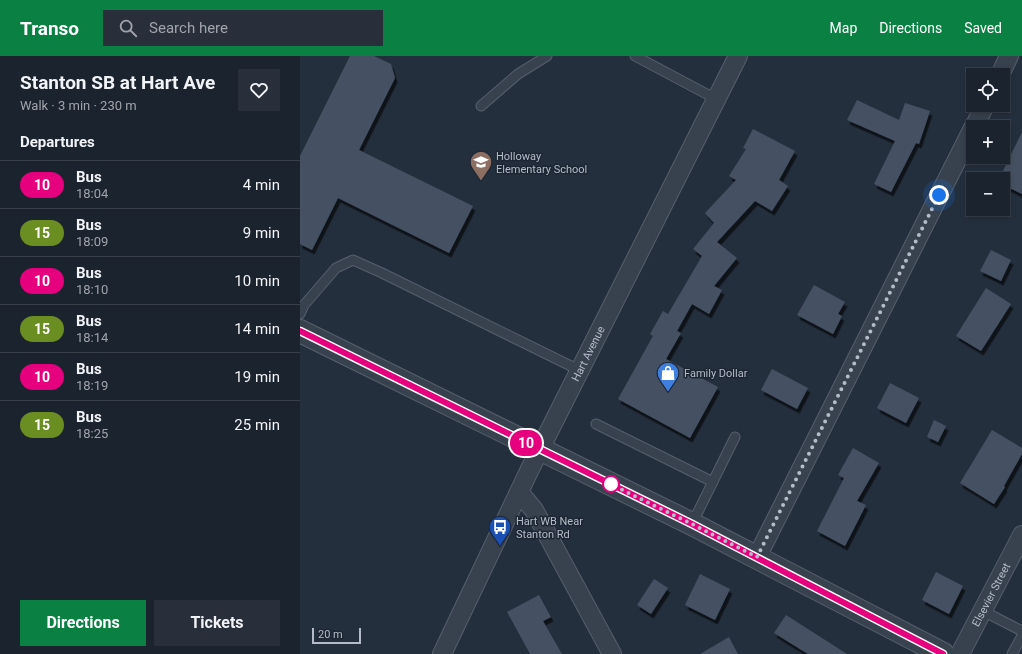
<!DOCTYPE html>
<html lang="en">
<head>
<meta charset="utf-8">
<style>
	body { margin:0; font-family:Roboto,sans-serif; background:#282f3a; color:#f1f3f6; height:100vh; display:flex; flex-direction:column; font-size:15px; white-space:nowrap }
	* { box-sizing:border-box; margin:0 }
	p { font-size:13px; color:#a0a4aa }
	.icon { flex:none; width:22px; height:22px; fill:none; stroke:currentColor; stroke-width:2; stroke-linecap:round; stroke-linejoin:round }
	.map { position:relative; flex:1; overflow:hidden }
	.drawer { display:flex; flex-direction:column; background:#1b232e; width:300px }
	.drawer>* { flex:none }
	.badge { padding:0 8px; border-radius:13px; font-size:14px; line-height:26px }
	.buttons { position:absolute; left:666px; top:12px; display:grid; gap:8px }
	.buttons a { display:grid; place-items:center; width:44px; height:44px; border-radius:0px; background:#1b232e; box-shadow:0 2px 6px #0003,0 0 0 1px #39404a; font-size:20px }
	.scale { position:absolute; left:12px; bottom:10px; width:49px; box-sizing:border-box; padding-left:4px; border:2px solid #b4bcc9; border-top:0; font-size:11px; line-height:14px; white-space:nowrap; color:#b4bcc9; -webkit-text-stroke:3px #1d2633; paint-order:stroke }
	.you { position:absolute; width:20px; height:20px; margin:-10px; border:3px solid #fff; border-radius:50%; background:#1a73e8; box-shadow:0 0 0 6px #1a73e833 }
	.map>.badge { position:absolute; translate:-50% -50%; box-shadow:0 0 0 2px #fff }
	h2 { padding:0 20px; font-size:15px; line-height:36px }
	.round { display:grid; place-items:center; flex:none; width:42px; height:42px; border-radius:0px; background:#282f3a }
	.summary { display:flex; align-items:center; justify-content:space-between; height:68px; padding:0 20px }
	h1 { font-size:19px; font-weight:700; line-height:30px }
	.action { display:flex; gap:8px; margin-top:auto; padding:8px 20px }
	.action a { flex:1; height:46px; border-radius:0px; background:#0b8043; color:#fff; font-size:16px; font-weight:700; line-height:46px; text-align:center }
	.action a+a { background:#282f3a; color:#f1f3f6 }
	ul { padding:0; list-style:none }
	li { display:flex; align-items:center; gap:12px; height:48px; padding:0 20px; border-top:1px solid #39404a }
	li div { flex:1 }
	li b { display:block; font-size:15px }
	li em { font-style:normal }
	li .badge { min-width:44px; font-weight:700; text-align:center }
	header { display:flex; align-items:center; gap:24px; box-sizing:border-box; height:56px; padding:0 20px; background:#0b8043; color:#fff }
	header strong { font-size:19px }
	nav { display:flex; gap:22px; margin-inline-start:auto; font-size:14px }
	.search { width:280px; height:36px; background:#282f3a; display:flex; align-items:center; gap:10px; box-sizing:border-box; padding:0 14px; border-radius:0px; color:#a0a4aa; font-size:15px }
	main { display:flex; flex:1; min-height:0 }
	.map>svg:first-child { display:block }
</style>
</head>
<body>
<header>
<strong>Transo</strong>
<div class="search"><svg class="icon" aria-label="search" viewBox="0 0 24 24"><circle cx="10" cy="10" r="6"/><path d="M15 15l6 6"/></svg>Search here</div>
<nav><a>Map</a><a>Directions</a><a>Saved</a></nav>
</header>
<main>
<section class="drawer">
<div class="summary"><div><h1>Stanton SB at Hart Ave</h1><p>Walk · 3 min · 230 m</p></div><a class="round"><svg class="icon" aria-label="heart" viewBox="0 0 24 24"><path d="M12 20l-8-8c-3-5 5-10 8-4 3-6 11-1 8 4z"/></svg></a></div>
<h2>Departures</h2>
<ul>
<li><span class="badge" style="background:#e6007e;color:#fff">10</span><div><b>Bus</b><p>18:04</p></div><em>4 min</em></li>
<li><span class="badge" style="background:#6b8e23;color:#fff">15</span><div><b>Bus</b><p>18:09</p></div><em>9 min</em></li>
<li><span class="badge" style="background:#e6007e;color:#fff">10</span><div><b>Bus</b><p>18:10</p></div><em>10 min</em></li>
<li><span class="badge" style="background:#6b8e23;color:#fff">15</span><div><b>Bus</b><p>18:14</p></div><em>14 min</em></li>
<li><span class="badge" style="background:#e6007e;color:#fff">10</span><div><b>Bus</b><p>18:19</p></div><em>19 min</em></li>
<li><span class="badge" style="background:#6b8e23;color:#fff">15</span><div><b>Bus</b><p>18:25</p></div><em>25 min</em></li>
</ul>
<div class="action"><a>Directions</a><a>Tickets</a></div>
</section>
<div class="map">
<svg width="722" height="598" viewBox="0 0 722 598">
	<defs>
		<filter id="shadow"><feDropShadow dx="2.5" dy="4.5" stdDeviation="0" flood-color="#0009"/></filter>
	</defs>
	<rect width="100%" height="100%" fill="#242f3e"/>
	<g fill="#455162" filter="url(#shadow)">
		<path d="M50,0h24l17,8 4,14 -36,72 114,56 -24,47 -111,-55 -26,52 -12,-6v-88z"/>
		<path d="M557,44l42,20 6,-17 25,8 -11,33 -3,-1 -25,49 -17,-8 21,-43 -48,-21z"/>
		<path d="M453,73l42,22 -16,29 9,6 -16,25 -17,-10 -38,41 20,16 -23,28 8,4 -13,24 -17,-10 -15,27 4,2 -15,26 52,28 -28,51 -72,-39 35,-63 -3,-2 13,-23 5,3 34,-58 -9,-7 21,-26 -9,-10 31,-33 -7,-4 17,-27 -3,-1z"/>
		<path d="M722,76v62l-19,-9v-6h-4z"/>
		<path d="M691,194l20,10 -10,21 -21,-10z"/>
		<path d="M514,229l31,17 -7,12 4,2 -9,18 -36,-19z"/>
		<path d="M686,232l25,16 -30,47 -25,-15z"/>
		<path d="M472,313l36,19 -11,21 -36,-19z"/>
		<path d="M590,327l29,15 -13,25 -29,-15z"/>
		<path d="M634,364l12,6 -8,16 -11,-5z"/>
		<path d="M692,374l30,18v6l-18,32 1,1 -11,17 -34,-21z"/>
		<path d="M553,392l26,15 -22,38 9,4 -21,41 -28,-15 27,-53 -6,-3z"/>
		<path d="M636,516l27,14 -14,28 -27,-14z"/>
		<path d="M400,518l30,15 -15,31 -30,-15z"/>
		<path d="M354,523l14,9 -17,26 -14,-9z"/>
		<path d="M239,539l12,22 -8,4 19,33h-32l-23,-42z"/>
		<path d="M486,559l61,39h-39l-34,-21z"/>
		<path d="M429,581l9,17h-38z"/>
	</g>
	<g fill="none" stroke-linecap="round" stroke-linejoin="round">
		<g stroke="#565f6c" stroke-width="11">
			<g id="service">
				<path d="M335,0l81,43"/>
				<path d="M181,50l37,-32 29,-18"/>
				<path d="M0,258l4,-9 32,-37 17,-8 29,13 197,97"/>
				<path d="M296,368l117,58"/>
				<path d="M392,468l43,-87"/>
				<path d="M683,555l39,20"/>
				<path d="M712,598l10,-18"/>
			</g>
		</g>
		<g stroke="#565f6c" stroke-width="20">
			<g id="minor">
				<path d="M700,19l9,-19"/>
				<path d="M674,71l11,-22"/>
				<path d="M219,436l15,18 78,144"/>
				<path d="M457,501l216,-429"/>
				<path id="s1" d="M142,598l87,-183 209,-415"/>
				<path id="s2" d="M660,598l62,-119"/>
			</g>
		</g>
		<g stroke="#565f6c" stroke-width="24">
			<path id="tertiary" d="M0,275l392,193 251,130"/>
		</g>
		<use href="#service" stroke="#38414e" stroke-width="9"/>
		<use href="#minor" stroke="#38414e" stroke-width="18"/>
		<use href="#tertiary" stroke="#38414e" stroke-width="22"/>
	</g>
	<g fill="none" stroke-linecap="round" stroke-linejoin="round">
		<g stroke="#fff" stroke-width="9">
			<path id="line" d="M0,275l392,193 251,130"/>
		</g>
		<use href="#line" stroke="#e6007e" stroke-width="6"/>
		<path stroke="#b4bcc9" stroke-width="4" stroke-dasharray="0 7.2" d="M311,428h-1l82,40 65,33 182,-362"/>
	</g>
	<defs>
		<g id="school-pin" transform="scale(1.15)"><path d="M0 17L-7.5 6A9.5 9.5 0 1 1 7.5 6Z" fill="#8d6e63" stroke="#1d2633"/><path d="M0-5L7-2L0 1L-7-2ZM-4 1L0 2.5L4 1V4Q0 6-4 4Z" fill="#fff"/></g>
		<g id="shop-pin" transform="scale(1.15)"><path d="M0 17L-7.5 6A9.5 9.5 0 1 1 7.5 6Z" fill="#3f7fe0" stroke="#1d2633"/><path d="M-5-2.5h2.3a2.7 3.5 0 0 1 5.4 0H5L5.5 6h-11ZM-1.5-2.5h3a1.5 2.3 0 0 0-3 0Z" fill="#fff"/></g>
		<g id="bus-pin" transform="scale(1.15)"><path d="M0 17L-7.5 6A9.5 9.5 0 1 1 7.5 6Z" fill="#1a4fb4" stroke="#1d2633"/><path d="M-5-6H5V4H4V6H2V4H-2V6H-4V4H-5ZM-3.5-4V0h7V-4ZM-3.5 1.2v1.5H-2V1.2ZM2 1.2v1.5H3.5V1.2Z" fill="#fff"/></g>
	</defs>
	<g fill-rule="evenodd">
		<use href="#school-pin" x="181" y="106"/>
		<use href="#shop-pin" x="368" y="317"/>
		<use href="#bus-pin" x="200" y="471"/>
	</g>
	<circle fill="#fff" stroke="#e6007e" stroke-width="2" cx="311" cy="428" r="8"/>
	<g text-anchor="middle" stroke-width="3" stroke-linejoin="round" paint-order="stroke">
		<g font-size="11" fill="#b4bcc9" stroke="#1d2633" text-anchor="start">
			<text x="196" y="104">Holloway<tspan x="196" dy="13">Elementary School</tspan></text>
			<text x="384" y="321">Family Dollar</text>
			<text x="216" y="469">Hart WB Near<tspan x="216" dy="13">Stanton Rd</tspan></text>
		</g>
		<g font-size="11" fill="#b4bcc9" stroke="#1d2633">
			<text dy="4" stroke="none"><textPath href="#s1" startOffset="334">Hart Avenue</textPath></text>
			<text dy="4" stroke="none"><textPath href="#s2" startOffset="67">Elsevier Street</textPath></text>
		</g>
	</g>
</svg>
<div class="buttons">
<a><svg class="icon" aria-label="locate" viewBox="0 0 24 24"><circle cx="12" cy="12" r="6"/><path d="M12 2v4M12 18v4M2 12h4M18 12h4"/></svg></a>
<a>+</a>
<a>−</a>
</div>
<div class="scale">20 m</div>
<div class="you" style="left:639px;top:139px"></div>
<b class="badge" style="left:226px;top:387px;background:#e6007e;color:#fff">10</b>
</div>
</main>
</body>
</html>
